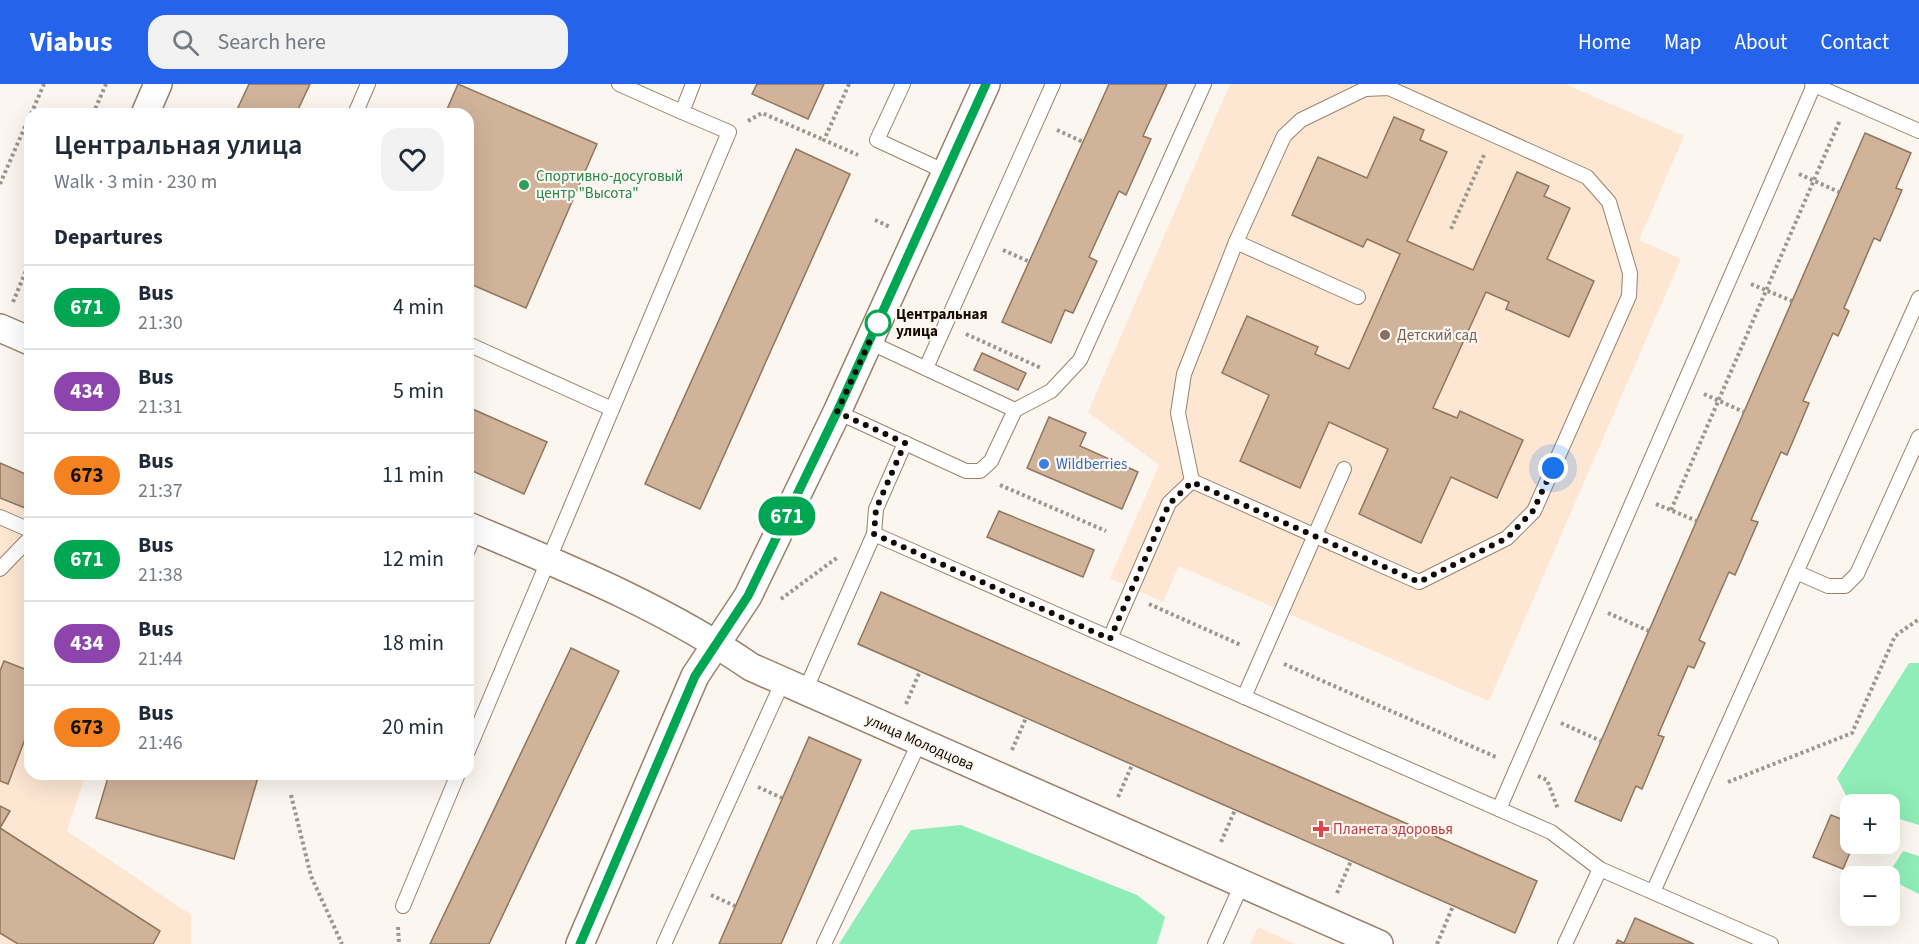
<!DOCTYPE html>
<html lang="en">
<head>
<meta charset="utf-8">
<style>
	body { margin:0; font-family:"Source Sans 3",sans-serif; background:#f2f2f3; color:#1f2937; height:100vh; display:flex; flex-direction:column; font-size:22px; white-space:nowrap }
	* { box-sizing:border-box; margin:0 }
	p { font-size:20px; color:#747a83 }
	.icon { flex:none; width:33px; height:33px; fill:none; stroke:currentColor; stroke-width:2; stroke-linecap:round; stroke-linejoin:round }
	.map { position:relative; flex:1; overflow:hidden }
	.panel { position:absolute; left:24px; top:24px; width:450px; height:672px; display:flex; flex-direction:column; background:#fff; border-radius:18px; box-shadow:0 6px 24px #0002 }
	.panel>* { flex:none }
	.badge { padding:0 12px; border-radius:20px; font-size:21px; line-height:39px }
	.fabs { position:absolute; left:1840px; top:710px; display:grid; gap:12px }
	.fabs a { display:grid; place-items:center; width:60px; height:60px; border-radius:12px; background:#fff; box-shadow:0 6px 24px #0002; font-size:30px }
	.you { position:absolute; width:30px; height:30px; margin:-15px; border:4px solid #fff; border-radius:50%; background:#1a73e8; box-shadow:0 0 0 9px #1a73e833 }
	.map>.badge { position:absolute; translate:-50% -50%; box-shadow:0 0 0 3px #fff }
	h2 { padding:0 30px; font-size:22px; line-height:54px }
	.round { display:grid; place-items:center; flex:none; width:63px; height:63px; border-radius:18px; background:#f2f2f3 }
	.overview { display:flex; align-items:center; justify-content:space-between; height:102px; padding:0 30px }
	h1 { font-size:28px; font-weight:600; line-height:45px }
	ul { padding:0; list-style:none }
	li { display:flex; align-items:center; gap:18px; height:84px; padding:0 30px; border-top:2px solid #e0e1e3 }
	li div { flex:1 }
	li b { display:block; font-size:22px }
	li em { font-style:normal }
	li .badge { min-width:66px; font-weight:700; text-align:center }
	header { display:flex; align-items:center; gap:36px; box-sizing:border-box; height:84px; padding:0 30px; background:#2563eb; color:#fff }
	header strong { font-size:28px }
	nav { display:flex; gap:33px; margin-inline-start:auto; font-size:21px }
	.search { width:420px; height:54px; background:#f2f2f3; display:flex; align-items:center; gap:15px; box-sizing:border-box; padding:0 21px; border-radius:18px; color:#747a83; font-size:22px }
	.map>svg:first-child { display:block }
</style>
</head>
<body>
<header>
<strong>Viabus</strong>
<div class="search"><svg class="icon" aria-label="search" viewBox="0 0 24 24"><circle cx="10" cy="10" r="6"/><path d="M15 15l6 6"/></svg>Search here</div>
<nav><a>Home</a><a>Map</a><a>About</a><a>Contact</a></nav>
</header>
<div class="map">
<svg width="1919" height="860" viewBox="0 0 1919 860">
	<rect width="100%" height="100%" fill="#fcf6f0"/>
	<g fill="#fde7d3">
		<path d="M1230,0h335l119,52 -45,104 42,19 -192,442 -310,-135 -16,36 -53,-24 49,-113 -71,-53z"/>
		<path d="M0,379l30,13v298h56l-19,57 124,84v29h-191z"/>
		<path d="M1258,843l37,17h-45z"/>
	</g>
	<g fill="#8fedb7">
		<path d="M1909,579h10v162l-29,-9v-12l-40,-1 -13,-25z"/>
		<path d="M961,741l176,70 28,22 -8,27h-318l72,-114z"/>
		<path d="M1903,767l16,5v38l-18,-9 -12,-12z"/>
	</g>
	<g fill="#d0b399" stroke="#91765e" stroke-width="1.5">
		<path d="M249,0h61l-14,30h-61z"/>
		<path d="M458,0l139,60 -71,164 -58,-25v-169h-23z"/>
		<path d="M757,0h67l-16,35 -56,-25z"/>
		<path d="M1109,0h58l-24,52 8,3 -25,56 -7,-4 -30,66 8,4 -24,52 -8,-3 -14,33 -49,-21z"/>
		<path d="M1394,33l30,13 -4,10 27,12 -40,89 66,29 44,-98 32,14 -5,10 26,12 -23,51 47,22 -25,56 -63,-28 3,-7 -23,-10 -53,116 24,10 3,-7 63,29 -26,58 -46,-21 -30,66 -62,-29 29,-65 -59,-27 -29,66 -60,-27 29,-66 -47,-22 25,-57 71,31 -3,7 34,15 51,-115 -33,-15 -4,8 -71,-32 26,-58 49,21z"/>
		<path d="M1865,49l46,20 -15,35 6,2 -22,51 -6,-3 -30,70 5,3 -11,25 -5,-3 -30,68 6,2 -22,52 -6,-3 -30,68 7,2 -23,53 -6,-3 -30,68 6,3 -11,25 -6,-2 -30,69 6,2 -22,52 -6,-3 -15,35 -46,-20z"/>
		<path d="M796,65l54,25 -150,335 -55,-25z"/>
		<path d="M982,269l44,20 -8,17 -44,-20z"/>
		<path d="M468,323l79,35 -23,52 -56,-25z"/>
		<path d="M1049,333l37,16 -6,13 58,26 -16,37 -95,-41z"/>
		<path d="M0,379l30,13v34l-30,-12z"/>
		<path d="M999,427l95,39 -11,27 -96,-40z"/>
		<path d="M881,508l656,289 -22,52 -657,-289z"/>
		<path d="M571,564l48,23 -130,273h-59z"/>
		<path d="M4,577l26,10v55l-22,58 -8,-3v-110z"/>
		<path d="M809,653l52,23 -80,184h-62z"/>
		<path d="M109,690h150l-25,85 -138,-41z"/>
		<path d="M0,722l10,5 -10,17 160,103 -7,13h-135l-18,-11z"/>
		<path d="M1831,731l20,8v20h3l-11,26 -30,-12z"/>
		<path d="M1635,834l59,26h-78l2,-4 6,3z"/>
	</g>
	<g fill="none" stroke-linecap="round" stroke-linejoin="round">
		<g stroke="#9c8168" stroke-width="16">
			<g id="service">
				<path d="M619,0l63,28"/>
				<path d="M903,0l-26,56 69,32"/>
				<path d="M1812,0l107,47"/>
				<path d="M1389,4l198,89 22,25 21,71 -1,23 -95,215 -27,27 -88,44 -227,-101 -14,-68 6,-39 52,-132 48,-106 17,-16 64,-31z"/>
				<path d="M355,30l13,-30"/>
				<path d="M1236,158l122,55"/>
				<path d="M468,260l144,65"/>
				<path d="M926,284l127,-284"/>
				<path d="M1015,326l36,-19 29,-31 124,-276"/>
				<path d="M837,328l129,59h14l11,-10 24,-51 -146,-68"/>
				<path d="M0,433l30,13"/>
				<path d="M874,450l677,298 49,37 171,75"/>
				<path d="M468,466l8,-20"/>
				<path d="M0,485l30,-31"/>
				<path d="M1796,488l32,14h17l12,-12 62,-137"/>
				<path d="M1110,554l59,-135 23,-22"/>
				<path d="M805,607l69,-157 2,-25 29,-66"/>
				<path d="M1244,613l100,-228"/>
				<path d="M468,667l261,-619 -47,-20 11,-28"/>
				<path d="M1499,725l315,-724"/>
				<path d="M1653,808l266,-594"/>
				<path d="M403,822l55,-132"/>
				<path d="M664,860l119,-263"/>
				<path d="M824,860l96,-203"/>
				<path d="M1215,860l27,-60"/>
				<path d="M1565,860l35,-75"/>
			</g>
		</g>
		<g stroke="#9c8168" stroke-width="30">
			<g id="minor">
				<path d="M145,30l13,-30"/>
				<path d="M0,244l30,13"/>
				<path d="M468,442c97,41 196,81 283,141l628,277"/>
				<path d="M580,860l115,-268 53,-80 89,-184 149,-328"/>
			</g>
		</g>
		<g stroke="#9d958f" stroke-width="4" stroke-dasharray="3 3" stroke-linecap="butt">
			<path d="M849,0l-25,56 34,15"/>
			<path d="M31,30l13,-30"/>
			<path d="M93,30l13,-30"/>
			<path d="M748,37l14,-8 62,27"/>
			<path d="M1057,46l26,12"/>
			<path d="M1799,90l40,18"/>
			<path d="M0,100l30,-69"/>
			<path d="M875,136l15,7"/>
			<path d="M1451,145l33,-74"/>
			<path d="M1003,166l27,12"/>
			<path d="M1751,200l41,17"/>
			<path d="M13,218l17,-41"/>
			<path d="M966,250l75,34"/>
			<path d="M1704,310l40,18"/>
			<path d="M1000,401l106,46"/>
			<path d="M1656,420l41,17"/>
			<path d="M1671,426l169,-390"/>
			<path d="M781,515l57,-42"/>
			<path d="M1149,520l92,41"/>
			<path d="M1608,529l41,18"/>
			<path d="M1284,580l212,93"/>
			<path d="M906,620l14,-33"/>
			<path d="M1561,639l40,18"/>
			<path d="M1012,666l14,-32"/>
			<path d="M1538,692l9,4 11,29"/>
			<path d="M1728,698l124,-49 43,-97 24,-17"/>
			<path d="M758,703l24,11"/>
			<path d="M291,711l20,81 31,68"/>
			<path d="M1118,713l14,-32"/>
			<path d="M1221,758l14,-32"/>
			<path d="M1337,809l14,-32"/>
			<path d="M711,811l24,11"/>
			<path d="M398,843l1,17"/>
			<path d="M1437,860l16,-38"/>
		</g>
		<use href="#service" stroke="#fff" stroke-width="14"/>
		<use href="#minor" stroke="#fff" stroke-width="27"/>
	</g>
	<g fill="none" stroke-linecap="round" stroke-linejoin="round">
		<g stroke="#fff" stroke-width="14">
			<path id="line" d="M580,860l115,-268 53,-80 89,-184 149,-328"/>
		</g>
		<use href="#line" stroke="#00a651" stroke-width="9"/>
		<path stroke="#140a03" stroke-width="6" stroke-dasharray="0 10.8" d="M878,239l-41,89 68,31 -29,66 -2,25 236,105 59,-135 23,-22 227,100 88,-44 26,-27 20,-43"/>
	</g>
	<circle fill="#2e9e5b" stroke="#fcf6f0" stroke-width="2" cx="524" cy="101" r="6"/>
	<circle fill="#fff" stroke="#00a651" stroke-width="3" cx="878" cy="239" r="12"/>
	<circle fill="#8d6e63" stroke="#fcf6f0" stroke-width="2" cx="1385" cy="251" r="6"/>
	<circle fill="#3f7fe0" stroke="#fcf6f0" stroke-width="2" cx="1044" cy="380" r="6"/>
	<path fill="#e0444e" stroke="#fcf6f0" stroke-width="2" d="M1318 736h6v6h6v6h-6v6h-6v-6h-6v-6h6z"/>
	<g text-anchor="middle" stroke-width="4.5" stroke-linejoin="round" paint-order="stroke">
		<g font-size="15" fill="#27864d" stroke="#fcf6f0" text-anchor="start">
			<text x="536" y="97">Спортивно-досуговый<tspan x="536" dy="17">центр "Высота"</tspan></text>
		</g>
		<g font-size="15" font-weight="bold" fill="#140a03" stroke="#fcf6f0" text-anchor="start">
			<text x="896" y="235">Центральная<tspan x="896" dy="17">улица</tspan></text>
		</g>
		<g font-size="15" fill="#785e54" stroke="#fcf6f0" text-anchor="start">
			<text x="1397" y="256">Детский сад</text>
		</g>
		<g font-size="15" fill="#366cbe" stroke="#fcf6f0" text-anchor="start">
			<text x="1056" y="385">Wildberries</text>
		</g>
		<g font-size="15" fill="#140a03" stroke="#fcf6f0">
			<text transform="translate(920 658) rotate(24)" y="5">улица Молодцова</text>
		</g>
		<g font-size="15" fill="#be3a42" stroke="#fcf6f0" text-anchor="start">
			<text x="1333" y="750">Планета здоровья</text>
		</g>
	</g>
</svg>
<div class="fabs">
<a>+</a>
<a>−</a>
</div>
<div class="you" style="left:1553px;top:384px"></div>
<b class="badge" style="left:787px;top:432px;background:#00a651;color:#fff">671</b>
<section class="panel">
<div class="overview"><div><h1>Центральная улица</h1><p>Walk · 3 min · 230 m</p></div><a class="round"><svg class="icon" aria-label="heart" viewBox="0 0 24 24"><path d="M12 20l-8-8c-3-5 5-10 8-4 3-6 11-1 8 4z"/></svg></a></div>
<h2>Departures</h2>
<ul>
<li><span class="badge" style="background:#00a651;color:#fff">671</span><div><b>Bus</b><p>21:30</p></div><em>4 min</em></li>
<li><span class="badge" style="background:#8e44ad;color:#fff">434</span><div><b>Bus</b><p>21:31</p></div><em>5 min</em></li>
<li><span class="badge" style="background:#f58220;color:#111">673</span><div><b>Bus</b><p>21:37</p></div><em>11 min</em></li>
<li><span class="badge" style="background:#00a651;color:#fff">671</span><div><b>Bus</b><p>21:38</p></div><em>12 min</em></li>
<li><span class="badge" style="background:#8e44ad;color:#fff">434</span><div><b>Bus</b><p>21:44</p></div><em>18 min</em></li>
<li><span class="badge" style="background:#f58220;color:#111">673</span><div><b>Bus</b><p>21:46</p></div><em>20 min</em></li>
</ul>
</section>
</div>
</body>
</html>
